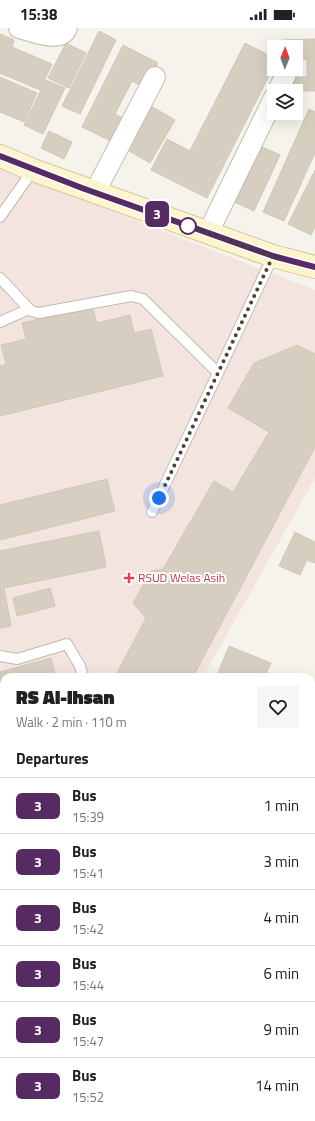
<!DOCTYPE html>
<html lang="en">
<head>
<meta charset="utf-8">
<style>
	body { margin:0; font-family:"Titillium Web",sans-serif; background:#f6f6f6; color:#202124; height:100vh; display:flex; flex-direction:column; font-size:15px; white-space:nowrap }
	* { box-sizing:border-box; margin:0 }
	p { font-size:13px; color:#757577 }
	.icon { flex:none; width:22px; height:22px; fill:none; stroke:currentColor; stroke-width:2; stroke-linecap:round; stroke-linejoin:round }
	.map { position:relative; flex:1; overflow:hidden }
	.sheet { position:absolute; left:0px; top:645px; width:315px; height:448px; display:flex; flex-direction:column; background:#fff; border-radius:12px 12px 0 0; box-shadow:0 4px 16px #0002 }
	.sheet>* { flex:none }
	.badge { padding:0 8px; border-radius:6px; font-size:14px; line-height:26px }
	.needle { width:26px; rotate:1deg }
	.buttons { position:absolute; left:267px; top:12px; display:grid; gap:8px }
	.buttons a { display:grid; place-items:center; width:36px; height:36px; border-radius:0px; background:#fff; box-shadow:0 4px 16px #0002; font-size:20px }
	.you { position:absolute; width:20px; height:20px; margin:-10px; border:3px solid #fff; border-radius:50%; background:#1a73e8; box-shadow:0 0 0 6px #1a73e833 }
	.map>.badge { position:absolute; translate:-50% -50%; box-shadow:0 0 0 2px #fff }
	h2 { padding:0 16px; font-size:15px; line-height:36px }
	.round { display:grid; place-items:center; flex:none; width:42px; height:42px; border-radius:0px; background:#f6f6f6 }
	.head { display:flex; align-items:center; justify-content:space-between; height:68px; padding:0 16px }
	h1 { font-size:19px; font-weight:800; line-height:30px }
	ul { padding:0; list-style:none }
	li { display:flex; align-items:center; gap:12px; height:56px; padding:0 16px; border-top:1px solid #e0e0e0 }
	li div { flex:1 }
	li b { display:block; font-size:15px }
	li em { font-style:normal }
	li .badge { min-width:44px; font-weight:700; text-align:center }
	.status { display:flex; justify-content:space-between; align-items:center; height:28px; padding:0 20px; background:#fff; direction:ltr }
	.status svg { height:11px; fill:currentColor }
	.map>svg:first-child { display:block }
</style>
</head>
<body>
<div class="status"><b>15:38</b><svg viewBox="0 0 49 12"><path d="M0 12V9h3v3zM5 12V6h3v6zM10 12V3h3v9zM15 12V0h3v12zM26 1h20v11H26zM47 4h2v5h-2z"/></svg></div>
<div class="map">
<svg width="315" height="1093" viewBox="0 0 315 1093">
	<rect width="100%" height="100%" fill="#f5f3eb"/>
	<path fill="#f4e4e0" d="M0,140l315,122v188l-112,199h-199v225l-4,1z"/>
	<g fill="#d6cfc1" stroke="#d0c8b4">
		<path d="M99,3l17,9 -36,74 -18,-8z"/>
		<path d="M0,6l14,6 -2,7 40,17 -12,26 -40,-17z"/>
		<path d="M315,11v52h-24v-14h16v-18h-11v-12h-14v-7z"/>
		<path d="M66,15l20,10 -17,35 -21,-10z"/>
		<path d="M245,15l29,15v8l-67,132 -56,-28 16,-31 23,12z"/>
		<path d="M123,17l35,18 -13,25 -13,-7 -17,33 11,6 -11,23 -33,-16z"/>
		<path d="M0,49l37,16 -13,29 -24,-10z"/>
		<path d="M46,52l19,8 -22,46 -19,-9z"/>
		<path d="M149,77l26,15 -25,43 -26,-15z"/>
		<path d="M309,81l6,3v41l-31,68 -21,-9z"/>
		<path d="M49,103l23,11 -8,17 -23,-11z"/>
		<path d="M258,117l22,10 -26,56 -22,-10z"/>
		<path d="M315,142v57l-4,8 -23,-11z"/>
		<path d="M92,278l5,17 33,-8 4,18 17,-4 12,47 -163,40v-50l6,-2 -5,-19 25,-6 -4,-16z"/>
		<path d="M297,317l18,9v93l-122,230h-78l31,-59 -13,-15 18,-32 12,-2 51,-88 19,11 36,-60 -41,-24 26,-45z"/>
		<path d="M107,451l8,32 -115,29v-35z"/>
		<path d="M99,503l7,36 -102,21 7,38 -11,2v-77z"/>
		<path d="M295,504l20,10v21l-8,-3 -7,15 -21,-9z"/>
		<path d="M50,560l5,18 -38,10 -4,-18z"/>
		<path d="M229,618l42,17 -5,11 6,3h-51l-4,-2z"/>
		<path d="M51,630l5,19h-52v186l-4,1v-192z"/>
		<path d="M315,731v36l-4,-2v-26z"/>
		<path d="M311,790l4,2v71l-4,-2v-13l2,-3 -2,-2z"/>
		<path d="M315,899v25l-4,1v-25z"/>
		<path d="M315,986v47h-4v-46z"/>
		<path d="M315,1050v34h-4v-33z"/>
		<path d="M4,1087v2h34v4h-38v-5z"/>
		<path d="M48,1089h21l1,3 -7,1h-15z"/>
		<path d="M124,1089h17l2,4h-33z"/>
		<path d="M156,1089h34v4h-33z"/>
		<path d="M200,1089h28v4h-27z"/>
		<path d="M257,1089h4v4h-20v-1z"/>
		<path d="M263,1089h24l1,4h-25z"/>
	</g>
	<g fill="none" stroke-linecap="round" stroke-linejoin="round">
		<g stroke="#c0bbae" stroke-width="12">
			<g id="lane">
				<path d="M0,189l33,-47"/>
				<path d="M0,250l29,31 2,2 8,2 92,-17 12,3 75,74"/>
				<path d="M0,294l29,-13"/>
				<path d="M152,484l66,-139 55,-117"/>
				<path d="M0,628l17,3 50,-15 13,22 3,11"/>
			</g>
		</g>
		<g stroke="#c0bbae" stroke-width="22">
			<g id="street">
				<path d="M19,0c13,3 41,16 48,0"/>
				<path d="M278,63l8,-17"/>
				<path d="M95,164l60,-115"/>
				<path d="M208,205l66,-135"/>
				<path d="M311,685l4,-7"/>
				<path d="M311,869l4,3"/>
				<path d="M0,891l4,-1"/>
				<path d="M311,965l4,-1"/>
				<path d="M0,1043l4,-1"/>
			</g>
		</g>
		<g stroke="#d1c89d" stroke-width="24">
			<path id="secondary" d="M0,128l33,14 62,22 178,64 42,11"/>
		</g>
		<use href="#lane" stroke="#fff" stroke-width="10"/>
		<use href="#street" stroke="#fff" stroke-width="20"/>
		<use href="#secondary" stroke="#fcf5ce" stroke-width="22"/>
	</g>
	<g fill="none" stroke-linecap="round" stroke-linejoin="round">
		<g stroke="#fff" stroke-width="9">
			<path id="line" d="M0,128l82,32 191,68 42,11"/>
		</g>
		<use href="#line" stroke="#562b63" stroke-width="6"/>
		<path stroke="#484439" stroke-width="4" stroke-dasharray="0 7.2" d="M159,470l59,-125 55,-117 -89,-32 4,2"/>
	</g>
	<circle fill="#fff" stroke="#562b63" stroke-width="2" cx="188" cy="198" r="8"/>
	<path fill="#e0444e" stroke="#fff" stroke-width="1.5" d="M127 544h4v4h4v4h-4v4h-4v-4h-4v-4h4z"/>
	<g text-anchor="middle" stroke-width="4" stroke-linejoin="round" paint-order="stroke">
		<g font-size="12" fill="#be3a42" stroke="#fff" text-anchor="start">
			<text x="138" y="554">RSUD Welas Asih</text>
		</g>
	</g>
</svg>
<div class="buttons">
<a><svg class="needle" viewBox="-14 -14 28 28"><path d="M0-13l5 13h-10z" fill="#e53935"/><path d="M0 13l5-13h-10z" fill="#757577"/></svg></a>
<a><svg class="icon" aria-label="layers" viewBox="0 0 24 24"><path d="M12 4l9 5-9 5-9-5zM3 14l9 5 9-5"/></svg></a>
</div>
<div class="you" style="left:159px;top:470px"></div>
<b class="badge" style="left:157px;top:186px;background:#562b63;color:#fff">3</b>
<section class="sheet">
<div class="head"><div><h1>RS Al-Ihsan</h1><p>Walk · 2 min · 110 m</p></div><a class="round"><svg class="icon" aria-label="heart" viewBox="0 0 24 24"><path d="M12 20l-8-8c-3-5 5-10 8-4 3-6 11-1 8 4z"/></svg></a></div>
<h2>Departures</h2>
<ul>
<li><span class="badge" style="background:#562b63;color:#fff">3</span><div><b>Bus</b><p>15:39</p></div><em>1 min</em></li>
<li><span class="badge" style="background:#562b63;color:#fff">3</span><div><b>Bus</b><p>15:41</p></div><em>3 min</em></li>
<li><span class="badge" style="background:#562b63;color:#fff">3</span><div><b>Bus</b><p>15:42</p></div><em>4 min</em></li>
<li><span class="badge" style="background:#562b63;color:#fff">3</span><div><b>Bus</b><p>15:44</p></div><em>6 min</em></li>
<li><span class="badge" style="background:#562b63;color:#fff">3</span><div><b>Bus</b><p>15:47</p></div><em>9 min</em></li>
<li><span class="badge" style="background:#562b63;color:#fff">3</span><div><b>Bus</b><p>15:52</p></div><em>14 min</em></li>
</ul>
</section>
</div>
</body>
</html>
